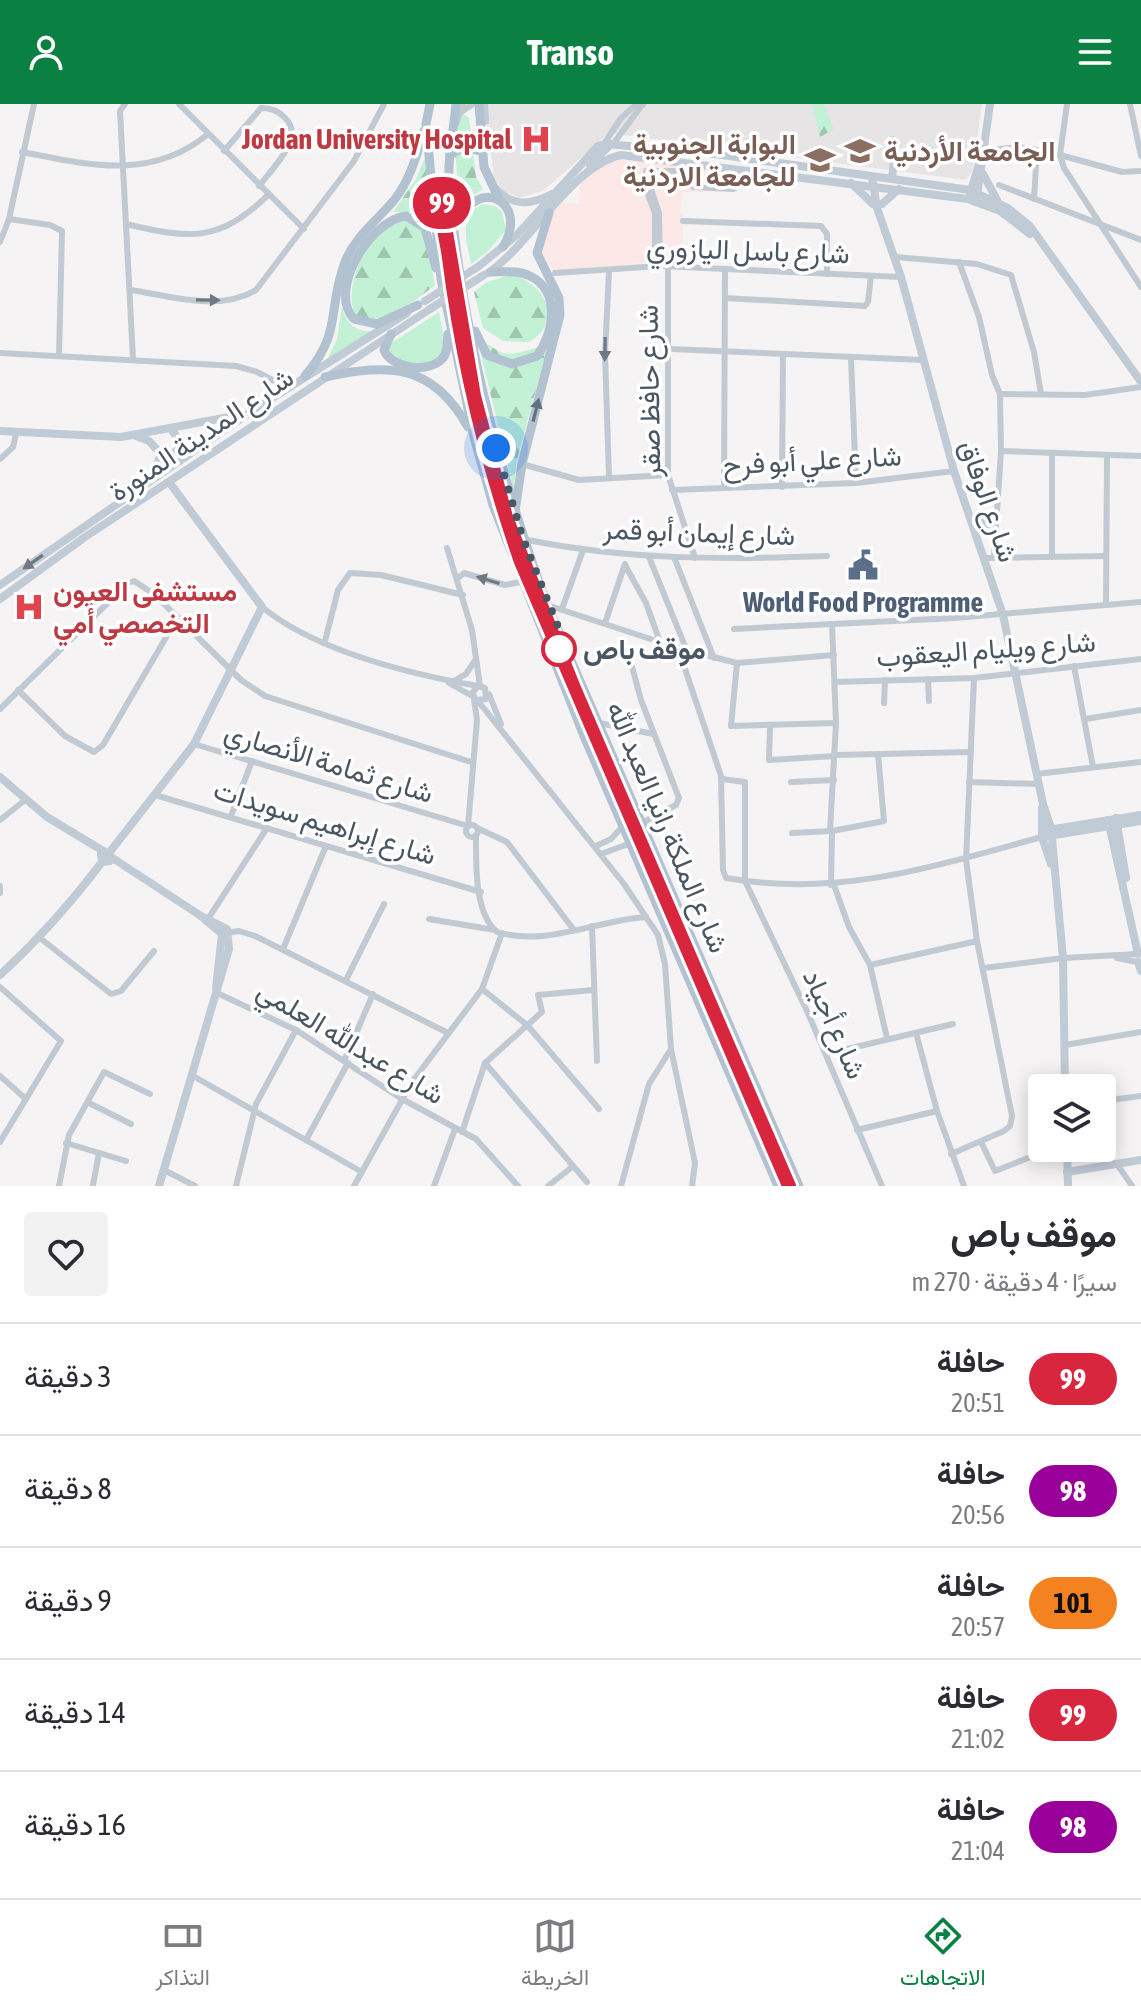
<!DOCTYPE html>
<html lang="ar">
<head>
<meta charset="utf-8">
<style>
	body { margin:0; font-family:"Asap Condensed",Vazirmatn,sans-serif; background:#f2f2f3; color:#2b2b33; direction:rtl; height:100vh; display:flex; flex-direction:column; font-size:30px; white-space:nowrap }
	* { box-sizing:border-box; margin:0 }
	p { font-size:26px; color:#7c7c81 }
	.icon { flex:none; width:44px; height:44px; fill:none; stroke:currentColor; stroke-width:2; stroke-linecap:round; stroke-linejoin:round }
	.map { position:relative; height:1082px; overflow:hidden; direction:ltr }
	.panel { display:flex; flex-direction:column; background:#fff; flex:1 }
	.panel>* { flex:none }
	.badge { padding:0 16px; border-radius:26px; font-size:28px; line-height:52px }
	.tools { position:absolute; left:1028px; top:970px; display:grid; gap:16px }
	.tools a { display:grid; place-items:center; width:88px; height:88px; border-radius:8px; background:#fff; box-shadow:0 4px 20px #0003; font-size:40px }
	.you { position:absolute; width:40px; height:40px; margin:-20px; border:6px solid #fff; border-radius:50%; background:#1a73e8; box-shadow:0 0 0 12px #1a73e833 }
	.map>.badge { position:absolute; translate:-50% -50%; box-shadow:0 0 0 4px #fff }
	.round { display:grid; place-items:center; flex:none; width:84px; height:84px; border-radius:8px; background:#f2f2f3 }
	.headline { display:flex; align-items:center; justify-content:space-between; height:136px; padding:0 24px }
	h1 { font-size:38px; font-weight:700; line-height:60px }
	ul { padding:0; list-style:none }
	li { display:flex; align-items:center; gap:24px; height:112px; padding:0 24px; border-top:2px solid #e1e1e2 }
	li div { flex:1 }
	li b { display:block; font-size:30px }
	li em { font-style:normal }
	li .badge { min-width:88px; font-weight:700; text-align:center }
	header { display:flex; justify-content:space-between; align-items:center; height:104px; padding:0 24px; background:#0b8043; color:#fff; font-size:36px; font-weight:700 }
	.tabs { display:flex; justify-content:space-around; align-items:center; height:112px; border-top:2px solid #e1e1e2; background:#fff; font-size:22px; color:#7c7c81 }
	.tabs a { display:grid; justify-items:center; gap:4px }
	.tabs .on { color:#0b8043 }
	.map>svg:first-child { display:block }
</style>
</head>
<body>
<header><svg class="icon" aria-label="menu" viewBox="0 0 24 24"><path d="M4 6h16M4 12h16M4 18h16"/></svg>Transo<svg class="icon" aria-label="person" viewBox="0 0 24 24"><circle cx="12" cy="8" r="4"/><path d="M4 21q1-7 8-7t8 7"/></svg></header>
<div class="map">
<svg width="1141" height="1082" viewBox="0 0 1141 1082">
	<defs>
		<pattern id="forest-firs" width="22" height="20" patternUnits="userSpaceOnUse" patternTransform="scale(2)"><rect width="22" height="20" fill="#c3f1d5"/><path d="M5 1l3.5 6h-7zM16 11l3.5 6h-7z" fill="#a0c6b0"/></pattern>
	</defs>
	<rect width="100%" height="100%" fill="#f5f3f3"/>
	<path fill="#e6e4e5" d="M485,0h497l-9,66 -7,10 -357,-47 -66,58 -24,7 -15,-7 -10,-12z"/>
	<path fill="#fce8e6" d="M610,53l130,14 3,6 -7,15h-53l-3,21h3v45l-111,13 -19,-1 -12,-19 13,-48 25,1 2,-41z"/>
	<g fill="#c3f1d5">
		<path d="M483,100l12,2 7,6 4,18 -20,23 -15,11c-4,-21 -14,-50 12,-60z"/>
		<path d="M342,202c2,17 15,27 32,25l-47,29 10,-21z"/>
		<path d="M439,208c2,11 5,23 5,34 -1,22 -36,20 -50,13l-6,-11 2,-4z"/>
	</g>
	<g fill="url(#forest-firs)">
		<path d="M812,0h12l10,25 -14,8z"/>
		<path d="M462,9l7,5 7,59 7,12 -23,15 -5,-52 3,-37z"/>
		<path d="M425,54l7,72 -13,-18h-26l23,-33z"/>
		<path d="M401,115l18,5 7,12 9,49c-23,18 -49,41 -78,32 -14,-21 2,-62 17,-79 7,-8 19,-13 27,-19z"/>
		<path d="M511,171c33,7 54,46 18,67l-26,-1 -20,-13 -9,-36 13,-10z"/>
		<path d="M477,234l25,15 11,1 35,-9 -32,119 -2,27z"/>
	</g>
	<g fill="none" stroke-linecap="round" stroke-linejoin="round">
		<g stroke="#c1cad2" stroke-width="6">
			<path d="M125,0l-5,7 13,248"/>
			<path d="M179,0l125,125"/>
			<path d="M1067,0l-7,51 4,13 77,119"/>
			<path d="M1130,0l11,52"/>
			<path d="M461,8l12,-8"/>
			<path d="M456,20l7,-20"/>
			<path d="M604,40l17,-26 16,-14"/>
			<path d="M613,40l30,-40"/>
			<path d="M224,47l37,-43c9,0 18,3 24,10 21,19 -14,52 -26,68"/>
			<path d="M983,47l35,-4 19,3 -3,49"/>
			<path d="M22,48c66,13 130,29 186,-18"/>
			<path d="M1060,51l62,17 19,-1"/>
			<path d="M646,73v13l9,23v53"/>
			<path d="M649,79l10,30 1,53"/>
			<path d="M724,81l14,-3 -3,-13"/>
			<path d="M999,81l142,55"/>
			<path d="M702,83l-6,-16h-50l2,8 40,1 5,7 40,2 9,-4 3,-12 6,-3"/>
			<path d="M9,115l41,6 12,6 -3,125"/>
			<path d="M683,117l138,5 6,8v40"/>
			<path d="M126,120c63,15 93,19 142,-29"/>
			<path d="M0,138l9,-23 25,-115"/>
			<path d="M895,153l82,7 34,11 23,77 7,42"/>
			<path d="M959,158l20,55 13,58 8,19 1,57 -7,106"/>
			<path d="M668,163v208l27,83"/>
			<path d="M609,167l-4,83 4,123"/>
			<path d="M555,169l105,-7 241,11"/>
			<path d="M131,186c39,6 89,22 125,0l98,-129 30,-57"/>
			<path d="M725,194l140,8 3,-4 3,-26"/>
			<path d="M670,245l253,11"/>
			<path d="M0,249l236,13 21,6 31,16"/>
			<path d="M851,254l5,125"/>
			<path d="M1000,290l85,1 56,-8"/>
			<path d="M1001,347l140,5"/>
			<path d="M0,355l13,-12 3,-13"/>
			<path d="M522,360l57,16 89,-5"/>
			<path d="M724,383l1,-217"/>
			<path d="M782,383l1,-132"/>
			<path d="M672,386l184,-7 98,-12"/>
			<path d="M523,435c101,21 201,21 304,17"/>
			<path d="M447,444l25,82 8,56"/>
			<path d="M1052,452v-102"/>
			<path d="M649,453l38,94"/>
			<path d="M674,453l40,101"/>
			<path d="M986,454l118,-2"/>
			<path d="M625,461l21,38 14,39"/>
			<path d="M458,474l6,-5 41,12 15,-3"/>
			<path d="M547,501l131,43 59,15 97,-8"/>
			<path d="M1106,501l1,-149"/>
			<path d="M262,503c54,44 148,67 216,79"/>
			<path d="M562,505l21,-59"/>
			<path d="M605,519l20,-59"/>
			<path d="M734,525l221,-11 186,-16"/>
			<path d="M325,537l13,-51 12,-17 31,2 82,20"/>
			<path d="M678,544l43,128 2,94 3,8c115,20 208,-12 316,-41"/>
			<path d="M631,559l10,37 38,98 -3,7 -34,18"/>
			<path d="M737,559l-6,63 105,-3"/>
			<path d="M1074,562l19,101"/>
			<path d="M928,575l1,22"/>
			<path d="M454,577l12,-7 10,-15"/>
			<path d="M835,578l139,-4 167,-19"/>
			<path d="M449,579l25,14"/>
			<path d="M18,586l47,46 29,16 9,-7 75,-128"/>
			<path d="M489,590l12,30"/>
			<path d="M478,597l146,183 34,51 7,29 6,85 24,114 -3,23"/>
			<path d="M884,599l1,-23"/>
			<path d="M0,605l128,-126 6,-2 20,13 87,86 24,16 206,66"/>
			<path d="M1085,615l56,-9"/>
			<path d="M599,619l54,11"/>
			<path d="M770,622l-1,34 66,-4"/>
			<path d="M194,640l274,82"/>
			<path d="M835,651l136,-3"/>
			<path d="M1036,670l105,-12"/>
			<path d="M722,675l23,3v99l62,130 75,175"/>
			<path d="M791,678l43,-2"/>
			<path d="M969,678l70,2"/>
			<path d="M155,691l326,97"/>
			<path d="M231,712l21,-55"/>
			<path d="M0,716l25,-20"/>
			<circle cx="472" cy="727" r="6"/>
			<path d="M468,722l9,-106 -4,-28 5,-6 7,2 1,11 -10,1"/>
			<path d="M477,724l30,14 67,88"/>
			<path d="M830,727l6,-108 -4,-99"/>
			<path d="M792,729l40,-2 52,-10 -6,-67"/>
			<path d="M476,731c0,28 -2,78 21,97 49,15 101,-12 149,-15"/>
			<path d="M596,742l15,-7 12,-13"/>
			<path d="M601,750l30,-11"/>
			<path d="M831,781l1,-54"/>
			<path d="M834,781l15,42 21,38 17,73"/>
			<path d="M0,782v7"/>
			<path d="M429,815l66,11"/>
			<path d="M206,818l61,-94"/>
			<path d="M592,822l5,135"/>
			<path d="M226,829l13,-2 16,5 193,97"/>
			<path d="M40,834l71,56 10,-3 33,-40"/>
			<path d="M283,845l43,-103"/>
			<path d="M1117,854l20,4"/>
			<path d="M870,861l107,-24"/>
			<path d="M984,864l79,-10 75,-4"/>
			<path d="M346,876l38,-76"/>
			<path d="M0,883l61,54 -61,101"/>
			<path d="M482,885l45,36 72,84"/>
			<path d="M217,889l79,37 106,69 74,40 42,47"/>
			<path d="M916,929l21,78 27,75"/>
			<path d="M1065,941l76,-13"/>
			<path d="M826,950l127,-30"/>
			<path d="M344,957l29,-67"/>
			<path d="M485,959l102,119"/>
			<path d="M0,972l26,23"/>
			<path d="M193,972l169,96"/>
			<path d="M1102,997l39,-5"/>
			<path d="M89,999l42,21"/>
			<path d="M857,1026l80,-19"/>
			<path d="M462,1028l23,-69 57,-51 -4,-17 55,-5"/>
			<path d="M306,1036l42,-77"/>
			<path d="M981,1038l14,29 33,-13"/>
			<path d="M66,1039l60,18"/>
			<path d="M951,1050l53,-23 6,-5 2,-10 -35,-175 -11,-81 8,-182"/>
			<path d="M1117,1060l15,22"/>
			<path d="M164,1066l31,16"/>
			<path d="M93,1081l6,-32"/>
			<path d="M59,1082l10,-51 35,-63 46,22"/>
			<path d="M236,1082l20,-82 40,-74"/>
			<path d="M354,1082l58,-104 70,-93 20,-56"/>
			<path d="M434,1082l21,-57"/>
			<path d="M548,1082l24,-19"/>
			<path d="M621,1082l28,-102 22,-35"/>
		</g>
		<g stroke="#c1cbd6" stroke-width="8">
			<path d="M484,0l1,17"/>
			<path d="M892,36l3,10 -3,29"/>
			<path d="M590,61l21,-21"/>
			<path d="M983,70l14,26"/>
			<path d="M872,73l5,31 24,69 53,194 49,144 40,189 8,24 12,130 2,130"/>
			<path d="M851,79l22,21"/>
			<path d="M496,85c17,18 35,16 56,5"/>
			<path d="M970,90l10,-33"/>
			<path d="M977,92l13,-92"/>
			<path d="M882,100l17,-15"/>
			<path d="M479,162l38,-31 81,-89 9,-2 108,10 255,36 38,18 22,18 111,156"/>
			<path d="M488,169c44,-30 82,-106 133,-118l347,44 32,12 30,23"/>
			<path d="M0,327l121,6 119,-22"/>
			<path d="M136,332l13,5 12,13 -9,24"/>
			<path d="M161,350h11l7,-5 1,-8 -9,-12"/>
			<path d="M972,416l16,4 9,-9"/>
			<path d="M0,481l249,-172 158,-100"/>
			<path d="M0,495l85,-62 345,-228"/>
			<path d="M0,673l47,40 58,35"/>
			<path d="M1042,704v29l9,27"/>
			<path d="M1116,714l10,60"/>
			<path d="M1108,716l30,134"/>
			<path d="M1042,727l99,-16"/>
			<path d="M1042,733l99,-16"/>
			<path d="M109,749l85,-109 68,-137 -93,-125"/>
			<path d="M111,753l90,59 21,18 -6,54"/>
			<path d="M1138,858l3,9"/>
			<path d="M0,871c38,-35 71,-72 102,-113l-1,-8 8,-1 1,8 -8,1"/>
			<path d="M1067,1044l1,38"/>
			<path d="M1067,1068l74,-12"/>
			<path d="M159,1082l70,-237 -2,-20 -26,-13"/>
		</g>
		<g stroke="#b3c2d1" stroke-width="9">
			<path d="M430,0l-4,20 15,155 33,158 19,68 91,231 194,450"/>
			<path d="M456,0c-2,26 -9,53 -7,79 12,145 49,286 98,422l252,581"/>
			<path d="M479,1l5,62 16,34"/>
			<path d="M450,51l13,-8 18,4"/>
			<path d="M457,120c21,-50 73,-22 46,23"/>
			<path d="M418,201l-41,19 -23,-5c-27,-28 16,-99 52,-103l19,12 11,40"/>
			<path d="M475,227l12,24 25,9 25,-8c17,-23 24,-65 -7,-80 -12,-6 -26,-4 -39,-4"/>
			<path d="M391,230l-7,16c7,18 44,24 58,9 6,-6 5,-16 6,-25"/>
			<path d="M305,272c38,-44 22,-67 40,-114 10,-26 33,-42 50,-63 15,-19 22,-45 29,-68"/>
			<path d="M325,273c65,-14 108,-13 143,50"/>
			<path d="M515,407l7,-47 38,-149 -1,-17 -22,-45 12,-40"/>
		</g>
		<g stroke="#c1cbd6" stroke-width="8">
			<path d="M425,197l54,-35"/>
			<path d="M430,205l54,-34"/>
		</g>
	</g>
	<defs><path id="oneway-solid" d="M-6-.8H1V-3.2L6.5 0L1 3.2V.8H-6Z" transform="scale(2)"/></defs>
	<g fill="#6e7983">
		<use href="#oneway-solid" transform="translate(208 196) rotate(1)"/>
		<use href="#oneway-solid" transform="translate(605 245) rotate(91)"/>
		<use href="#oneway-solid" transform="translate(488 476) rotate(-163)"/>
	</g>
	<use fill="#64717d" href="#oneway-solid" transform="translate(536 306) rotate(-76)"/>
	<use fill="#6e7984" href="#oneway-solid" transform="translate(33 458) rotate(145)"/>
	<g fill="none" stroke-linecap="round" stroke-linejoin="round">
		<g stroke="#fff" stroke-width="18">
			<path id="line" d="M788,1082l-268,-624c-34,-98 -59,-201 -72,-304 -2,-17 -9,-39 -6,-55l33,193 32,121 68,171 215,498"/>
		</g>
		<use href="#line" stroke="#d7263d" stroke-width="12"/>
		<path stroke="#4a5661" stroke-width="8" stroke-dasharray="0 14.4" d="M496,344l27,91 45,113 -9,-3"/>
	</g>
	<defs>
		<g id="hospital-bare" transform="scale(2.4)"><path d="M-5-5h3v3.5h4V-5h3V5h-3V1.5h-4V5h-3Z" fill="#e0444e" stroke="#fff" stroke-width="2.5" paint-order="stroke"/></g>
		<g id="university-bare" transform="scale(2.4)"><path d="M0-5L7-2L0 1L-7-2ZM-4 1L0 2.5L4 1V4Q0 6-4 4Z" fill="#8d6e63" stroke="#fff" stroke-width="2.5" paint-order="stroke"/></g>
		<g id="civic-bare" transform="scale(2.4)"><path d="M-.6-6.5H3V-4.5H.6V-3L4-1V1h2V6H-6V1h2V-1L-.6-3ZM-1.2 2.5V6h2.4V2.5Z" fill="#5c6f8a" stroke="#fff" stroke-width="2.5" paint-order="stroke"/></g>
	</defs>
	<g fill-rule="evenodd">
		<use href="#hospital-bare" x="536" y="35"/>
		<use href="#university-bare" x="860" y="47"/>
		<use href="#university-bare" x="820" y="56"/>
		<use href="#civic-bare" x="863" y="461"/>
		<use href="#hospital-bare" x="29" y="503"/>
	</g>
	<circle fill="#fff" stroke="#d7263d" stroke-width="4" cx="559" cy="545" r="16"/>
	<g text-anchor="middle" stroke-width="7" stroke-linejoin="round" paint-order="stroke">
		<g font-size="28" font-weight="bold" fill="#be3a42" stroke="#fff" text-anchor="end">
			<text x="512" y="45">Jordan University Hospital</text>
			<text x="53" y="497" text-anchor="start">مستشفى العيون<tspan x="53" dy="32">التخصصي أمي</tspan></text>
		</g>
		<g font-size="28" font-weight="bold" fill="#785e54" stroke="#fff" text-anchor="end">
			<text x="796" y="50">البوابة الجنوبية<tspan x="796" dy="32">للجامعة الاردنية</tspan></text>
			<text x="884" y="57" text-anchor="start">الجامعة الأردنية</text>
		</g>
		<g font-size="28" fill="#4a5661" stroke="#fff">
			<text transform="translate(748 146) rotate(2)" y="10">شارع باسل اليازوري</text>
			<text transform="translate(649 287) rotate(-91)" y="10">شارع حافظ صقر</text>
			<text transform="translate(201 330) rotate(-34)" y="10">شارع المدينة المنورة</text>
			<text transform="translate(812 356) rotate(-3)" y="10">شارع علي أبو فرح</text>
			<text transform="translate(989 397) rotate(71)" y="10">شارع الوفاق</text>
			<text transform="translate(699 428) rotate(2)" y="10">شارع إيمان أبو قمر</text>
			<text transform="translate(986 545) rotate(-4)" y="10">شارع ويليام اليعقوب</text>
			<text transform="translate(329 658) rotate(17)" y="10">شارع ثمامة الأنصاري</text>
			<text transform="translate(325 718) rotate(17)" y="10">شارع إبراهيم سويدات</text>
			<text transform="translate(668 723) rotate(67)" y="10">شارع الملكة رانيا العبد الله</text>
			<text transform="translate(835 920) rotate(66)" y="10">شارع أجياد</text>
			<text transform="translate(351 938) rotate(31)" y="10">شارع عبدالله العلمي</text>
		</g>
		<g font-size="28" font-weight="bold" fill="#4e5e75" stroke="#fff">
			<text x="863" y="508">World Food Programme</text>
		</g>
		<g font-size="28" font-weight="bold" fill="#4a5661" stroke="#fff" text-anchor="start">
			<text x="583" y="555">موقف باص</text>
		</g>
	</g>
</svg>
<div class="tools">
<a><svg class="icon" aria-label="layers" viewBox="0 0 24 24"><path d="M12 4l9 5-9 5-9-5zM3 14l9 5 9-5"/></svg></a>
</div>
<div class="you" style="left:496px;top:344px"></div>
<b class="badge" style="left:442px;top:99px;background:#d7263d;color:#fff">99</b>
</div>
<section class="panel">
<div class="headline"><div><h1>موقف باص</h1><p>سيرًا · 4 دقيقة · 270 m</p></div><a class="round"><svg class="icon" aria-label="heart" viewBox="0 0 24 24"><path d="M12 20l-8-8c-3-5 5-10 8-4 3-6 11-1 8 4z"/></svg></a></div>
<ul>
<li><span class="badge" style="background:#d7263d;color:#fff">99</span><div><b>حافلة</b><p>20:51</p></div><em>3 دقيقة</em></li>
<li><span class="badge" style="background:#909;color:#fff">98</span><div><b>حافلة</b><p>20:56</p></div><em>8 دقيقة</em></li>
<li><span class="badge" style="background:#f58220;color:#111">101</span><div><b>حافلة</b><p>20:57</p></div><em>9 دقيقة</em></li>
<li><span class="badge" style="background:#d7263d;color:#fff">99</span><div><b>حافلة</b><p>21:02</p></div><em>14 دقيقة</em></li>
<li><span class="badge" style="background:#909;color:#fff">98</span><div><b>حافلة</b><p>21:04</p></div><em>16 دقيقة</em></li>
</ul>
</section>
<nav class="tabs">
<a class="on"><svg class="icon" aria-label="directions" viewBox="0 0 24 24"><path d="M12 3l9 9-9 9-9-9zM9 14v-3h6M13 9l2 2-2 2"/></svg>الاتجاهات</a>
<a><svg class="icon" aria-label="map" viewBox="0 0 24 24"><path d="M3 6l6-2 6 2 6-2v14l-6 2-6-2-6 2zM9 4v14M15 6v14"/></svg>الخريطة</a>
<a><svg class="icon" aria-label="tickets" viewBox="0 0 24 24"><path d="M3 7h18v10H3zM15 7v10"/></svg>التذاكر</a>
</nav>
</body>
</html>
